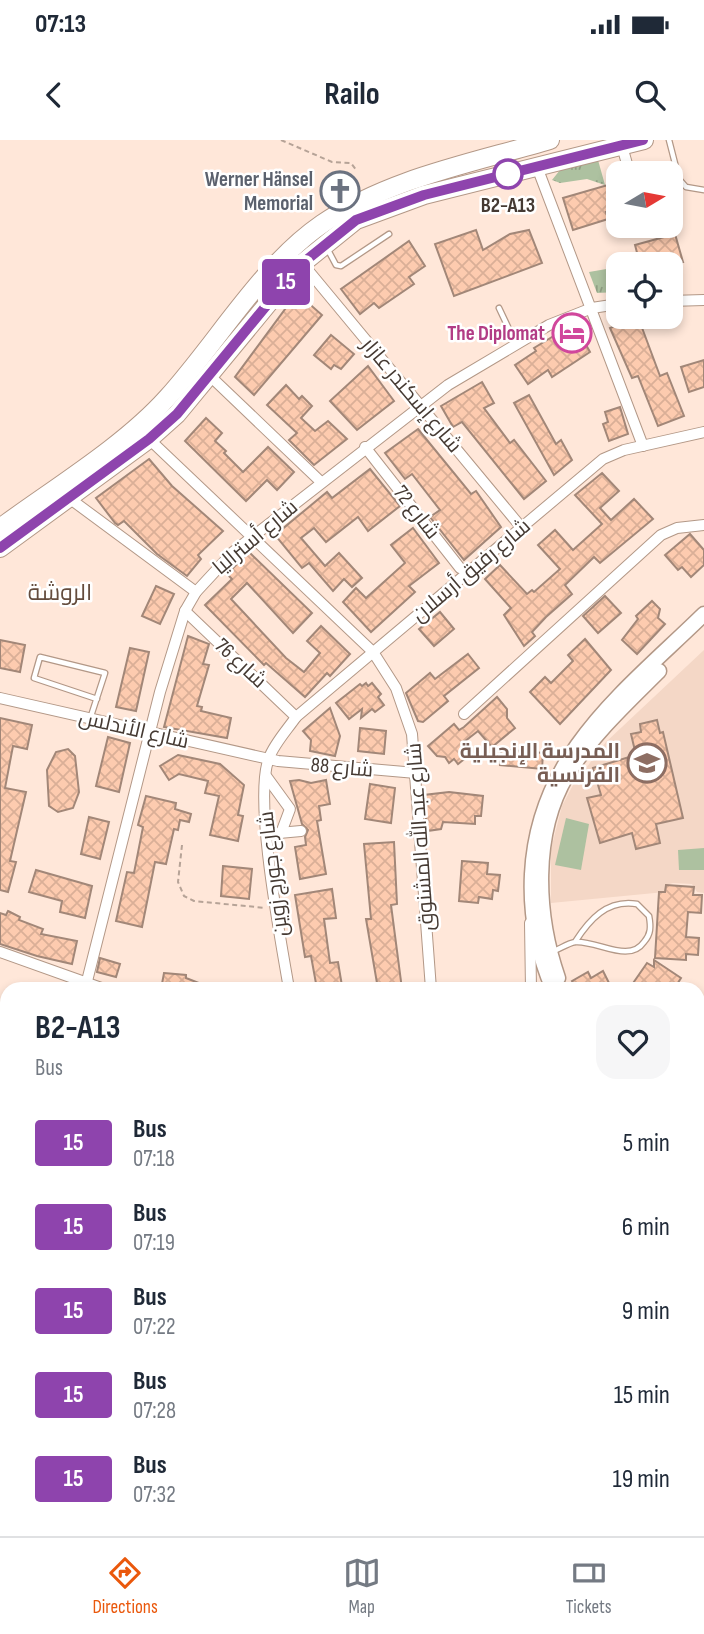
<!DOCTYPE html>
<html lang="en">
<head>
<meta charset="utf-8">
<style>
	body { margin:0; font-family:"Sofia Sans Condensed",Cairo,sans-serif; background:#f6f6f7; color:#1f2937; height:100vh; display:flex; flex-direction:column; font-size:26px; white-space:nowrap }
	* { box-sizing:border-box; margin:0 }
	p { font-size:23px; color:#747a83 }
	.icon { flex:none; width:38px; height:38px; fill:none; stroke:currentColor; stroke-width:2; stroke-linecap:round; stroke-linejoin:round }
	.map { position:relative; flex:1; overflow:hidden }
	.panel { position:absolute; left:0px; top:842px; width:705px; height:555px; display:flex; flex-direction:column; background:#fff; border-radius:21px 21px 0 0; box-shadow:0 4px 10px #0003 }
	.panel>* { flex:none }
	.badge { padding:0 14px; border-radius:5px; font-size:24px; line-height:46px }
	.needle { width:46px; rotate:80deg }
	.buttons { position:absolute; left:606px; top:21px; display:grid; gap:14px }
	.buttons a { display:grid; place-items:center; width:77px; height:77px; border-radius:14px; background:#fff; box-shadow:0 4px 10px #0003; font-size:35px }
	.map>.badge { position:absolute; translate:-50% -50%; box-shadow:0 0 0 4px #fff }
	.round { display:grid; place-items:center; flex:none; width:74px; height:74px; border-radius:21px; background:#f6f6f7 }
	.summary { display:flex; align-items:center; justify-content:space-between; height:119px; padding:0 35px }
	h1 { font-size:33px; font-weight:700; line-height:52px }
	ul { padding:0; list-style:none }
	li { display:flex; align-items:center; gap:21px; height:84px; padding:0 35px }
	li div { flex:1 }
	li b { display:block; font-size:26px }
	li em { font-style:normal }
	li .badge { min-width:77px; font-weight:700; text-align:center }
	.status { display:flex; justify-content:space-between; align-items:center; height:49px; padding:0 35px; background:#fff; direction:ltr }
	.status svg { height:19px; fill:currentColor }
	header { display:flex; justify-content:space-between; align-items:center; height:91px; padding:0 35px; background:#fff; font-size:32px; font-weight:700 }
	.tab-bar { display:flex; justify-content:space-around; align-items:center; height:98px; border-top:2px solid #e0e1e3; background:#fff; font-size:19px; color:#747a83 }
	.tab-bar a { display:grid; justify-items:center; gap:4px }
	.tab-bar .on { color:#ea580c }
	.map>svg:first-child { display:block }
</style>
</head>
<body>
<div class="status"><b>07:13</b><svg viewBox="0 0 49 12"><path d="M0 12V9h3v3zM5 12V6h3v6zM10 12V3h3v9zM15 12V0h3v12zM26 1h20v11H26zM47 4h2v5h-2z"/></svg></div>
<header><svg class="icon" aria-label="back" viewBox="0 0 24 24"><path d="M15 5l-7 7 7 7"/></svg>Railo<svg class="icon" aria-label="search" viewBox="0 0 24 24"><circle cx="10" cy="10" r="6"/><path d="M15 15l6 6"/></svg></header>
<div class="map">
<svg width="704" height="1396" viewBox="0 0 704 1396">
	<defs>
		<pattern id="park-tufts" width="24" height="20" patternUnits="userSpaceOnUse" patternTransform="scale(1.75)"><rect width="24" height="20" fill="#adc1a0"/><path d="M3 7l-1-3M5 7V3M7 7l1-3M15 17l-1-3M17 17v-4M19 17l1-3" fill="none" stroke="#8f9e83"/></pattern>
		<pattern id="building-cross-hatch" width="8" height="8" patternUnits="userSpaceOnUse" patternTransform="scale(1.75)"><rect width="8" height="8" fill="#fdcbaf"/><path d="M0 0l8 8M0 8l8-8" fill="none" stroke="#daaf97"/></pattern>
	</defs>
	<rect width="100%" height="100%" fill="#ffe7d9"/>
	<path fill="#f4d7c6" d="M704,510v243l-7,-1 -5,-8 -19,-1 -7,2 -1,7 -114,11v-54l11,-43 11,-21 33,-43z"/>
	<g fill="#adc1a0">
		<path d="M566,678l23,6 -8,46 -26,-5z"/>
		<path d="M704,708v22h-25l-1,-20z"/>
	</g>
	<g fill="url(#park-tufts)">
		<path d="M598,20l7,25 -18,-6 -27,4 -8,-3 8,-10z"/>
		<path d="M618,127v25l-21,1 -8,-21z"/>
	</g>
	<g fill="url(#building-cross-hatch)" stroke="#a28778" stroke-width="2">
		<path d="M618,42v26l-12,4 2,7 -35,11 -10,-32z"/>
		<path d="M476,90l7,20 27,-16 19,-4 13,33 -88,33 -19,-52z"/>
		<path d="M675,94l8,28 -43,2 -5,-19z"/>
		<path d="M409,101l16,25 -16,11 5,7 -35,24 -5,-5 -14,11 -19,-25z"/>
		<path d="M297,153l25,22 -68,80 -19,-18z"/>
		<path d="M638,177l22,59 7,-3 17,43 -26,10 -20,-50 -6,2 -22,-50z"/>
		<path d="M570,186l6,1 14,25 -38,25 -4,-7 -20,14 -13,-19 21,-14 -2,-3z"/>
		<path d="M331,195l23,19 -13,15 -7,-4 -3,4 -17,-14z"/>
		<path d="M704,220v27l-15,5 -8,-25z"/>
		<path d="M368,226l26,35 -37,29 -27,-29z"/>
		<path d="M482,242l12,21 -10,5 26,35 4,-3 32,41 -22,18 -62,-77 -9,5 -12,-21z"/>
		<path d="M286,245l13,14 3,-3 10,10 -11,12 14,13 13,-10 19,18 -33,26 -25,-25 8,-7 -30,-28z"/>
		<path d="M529,255l27,49 5,-4 11,20 -18,15 -40,-72z"/>
		<path d="M620,267l8,27 -19,7 -6,-17 5,-2 -3,-10z"/>
		<path d="M206,278l16,15 -7,8 11,10 -2,2 19,19 25,-25 26,25 -17,18 -10,-10 -21,21 -61,-60z"/>
		<path d="M418,289l53,65 5,-3 25,36 -37,33 -34,-43 10,-7 -28,-36 -7,5 -20,-26z"/>
		<path d="M149,319l23,27 51,45 -25,24 3,4 -14,17 -30,-22 -33,-33 -6,4 -3,-2 -19,-25z"/>
		<path d="M370,329l30,37 -32,25 -10,-14 -32,25 -12,-14 -13,10 24,28 14,-13 23,25 -10,9 -8,-8 -11,12 -24,-28 -7,5 -27,-33 52,-43 5,6z"/>
		<path d="M602,333l17,18 -19,17 11,12 23,-21 19,20 -53,44 -6,-6 -29,28 7,9 -26,23 -14,15 3,4 -11,10 -20,-31 7,-7 -26,-29 15,-14 27,29 5,-4 2,2 26,-23 -22,-24 17,-15 18,20 29,-26 -27,-29z"/>
		<path d="M413,388l26,35 -30,23 6,6 -44,40 -28,-30 13,-14 10,10 39,-35 -14,-18z"/>
		<path d="M690,394l14,16v15l-13,12 -9,-10 -4,3 -13,-15z"/>
		<path d="M249,412l63,61 -19,20 -46,-50 -16,16 55,59 18,14 16,-19 -13,-12 14,-15 29,28 -20,22 -3,-3 -22,24 -39,-34 -2,2 -59,-60 27,-26 -5,-5z"/>
		<path d="M156,446l18,8 -14,30 -18,-8z"/>
		<path d="M605,456l16,17 -23,20 -15,-17z"/>
		<path d="M652,461l8,8 -2,9 7,6 -28,30 -15,-14 16,-21 -2,-3z"/>
		<path d="M440,472l14,17 -20,17 -15,-17z"/>
		<path d="M188,496l21,8 -6,20 6,1 -12,41 5,1 -1,4 30,7 -4,20 -63,-11z"/>
		<path d="M585,499l26,31 -51,54 -30,-32 15,-15 6,6 22,-22 -5,-6z"/>
		<path d="M0,500l25,5 -5,27 -20,-4z"/>
		<path d="M130,508l19,4 -13,59 -20,-4z"/>
		<path d="M468,514l11,14 -35,28 4,5 -25,21 -5,-1 -12,-28 24,-20 5,6z"/>
		<path d="M366,543l2,3 4,-3 9,11 -3,3 6,8 -9,7 -3,-3 -11,9 1,-9 -13,10 -13,-16 24,-19 2,2z"/>
		<path d="M497,557l10,12v9l8,10 -23,19 -14,-16 -14,11 8,11 -14,11 -4,-5 -5,4 -4,-6 -8,-1 -9,-10 26,-22 5,6 5,-3z"/>
		<path d="M330,568l10,28 -5,20 -25,-5 1,-11 -8,-9z"/>
		<path d="M0,578l32,7 -5,24 -14,-3 -8,42 21,4 -16,69 6,1 -8,30 -8,-2z"/>
		<path d="M657,580l3,13 3,-1 20,86 -27,6 4,19 -24,6 -4,-16 -32,10 -13,-45 14,-3 -8,-27 43,-13 -5,-21 10,-2 -1,-8z"/>
		<path d="M360,588l26,3 -2,23 -26,-3z"/>
		<path d="M108,597l22,6 -11,49 -23,-6z"/>
		<path d="M68,609l7,7 4,36 -6,16 -15,4 -9,-6 -2,-36 9,-18z"/>
		<path d="M501,609l42,4 -1,16 -42,-4z"/>
		<path d="M178,615l42,9 24,21 -6,30 5,1 -5,25 -28,-6 9,-39 -14,-3 3,-12 -29,-7 -10,6 -9,-14z"/>
		<path d="M299,640l12,3 15,-3 4,24 -11,2 2,14 -4,1 9,53 -26,5 -5,-32 11,-2 -1,-8 3,-7 -6,-6 -12,-43z"/>
		<path d="M370,644l25,4 -4,35 -26,-4z"/>
		<path d="M449,652l34,4 -2,20h-6v8l-32,-2 -2,7 -14,2 -3,-36z"/>
		<path d="M146,656l30,7 -1,6 16,5 -2,8 -9,-2 -2,10 -4,-1 -8,35 -11,-2 -13,65 -26,-6 11,-49 7,1 9,-46 -5,-2z"/>
		<path d="M89,677l20,5 -9,37 -19,-5z"/>
		<path d="M394,702l3,62 -6,1 11,84h-24l-12,-70h5l-7,-75z"/>
		<path d="M462,721l26,2 -1,11 13,1 -2,16 -5,-1 -1,9 -13,-2 -1,6 -19,-2z"/>
		<path d="M223,726l29,3 -3,30 -28,-3z"/>
		<path d="M36,730l56,16 -7,32 -25,-6 2,-11 -33,-9z"/>
		<path d="M666,745l28,2 -1,8h9l-1,18 -13,-1 -2,25 13,1 -1,17 -12,-1v6l-31,-2 4,-66h6z"/>
		<path d="M332,749l4,29 -12,1 6,44 8,-1 4,24 -25,3 -6,-33 -6,1 -10,-62z"/>
		<path d="M8,771l12,6 -1,3 24,9 -2,5 36,7 -5,23 -35,-8 -37,-12v-31l6,2z"/>
		<path d="M100,818l20,6 -4,13 -19,-5z"/>
		<path d="M654,820l27,18 -7,11h-45l18,-26 7,4z"/>
		<path d="M603,831l9,18h-35l-5,-8 16,-9 3,6z"/>
		<path d="M164,833l22,2v3l28,11h-53z"/>
	</g>
	<g fill="none" stroke-linecap="round" stroke-linejoin="round">
		<g stroke="#b39887" stroke-width="7">
			<g id="lane">
				<path d="M669,0l10,39 7,8 18,3"/>
				<path d="M328,110l8,15 5,1 48,-32"/>
				<path d="M499,168l17,36"/>
				<path d="M90,579l15,-46 -65,-16 -6,21 63,21"/>
				<path d="M554,811c7,-3 15,-8 21,-9 22,-2 54,22 69,0 7,-8 7,-15 5,-26l-12,-12c-30,-5 -48,16 -62,38"/>
			</g>
		</g>
		<g stroke="#b39887" stroke-width="12">
			<g id="street">
				<path d="M622,6l7,25"/>
				<path d="M537,27l106,279"/>
				<path d="M302,123l219,264"/>
				<path d="M670,161l34,-1"/>
				<path d="M209,235l112,107"/>
				<path d="M149,299l224,213 23,36 16,46 19,255"/>
				<path d="M365,307l95,121 12,4"/>
				<path d="M69,358l127,94"/>
				<path d="M185,471l111,106"/>
				<path d="M0,558l278,63 138,12"/>
				<path d="M464,574l197,-179 16,-7 27,-3"/>
				<path d="M266,636l24,33 -9,24"/>
				<path d="M279,693l22,-2"/>
				<path d="M530,783l1,66"/>
				<path d="M0,812l104,37"/>
				<path d="M85,849l75,-297 25,-81 11,-19 37,-40 215,-167 101,-60 43,-17 26,-4"/>
				<path d="M289,849c-8,-48 -36,-191 -20,-231 5,-14 18,-28 27,-41l307,-258 21,-9 80,-18"/>
				<path d="M0,895l7,1"/>
				<path d="M698,900h6"/>
				<path d="M698,972l6,1"/>
				<path d="M0,1015l7,-2"/>
				<path d="M0,1201l7,-1"/>
				<path d="M0,1210l7,-1"/>
				<path d="M698,1219l6,10"/>
				<path d="M698,1305l6,3"/>
				<path d="M0,1341l7,-3"/>
				<path d="M644,1390l1,6"/>
				<path d="M122,1396v-6"/>
				<path d="M181,1396l283,-4 107,4"/>
			</g>
		</g>
		<g stroke="#b39887" stroke-width="17">
			<g id="secondary">
				<path d="M558,838c-22,-63 -26,-144 9,-203 24,-39 60,-72 92,-104"/>
				<path d="M553,849c-16,-37 -23,-75 -21,-115 6,-120 92,-182 172,-260"/>
				<path d="M698,1107l6,10"/>
				<path d="M698,1124l6,10"/>
			</g>
		</g>
		<g stroke="#b39887" stroke-width="20">
			<g id="highway">
				<path d="M0,388c53,-39 124,-82 167,-130 50,-55 94,-132 155,-174 67,-46 151,-61 228,-84"/>
				<path d="M0,408l149,-109 28,-25 122,-148 57,-46 68,-25 220,-55"/>
			</g>
		</g>
		<g stroke="#b6a397" stroke-width="2" stroke-dasharray="5 3.5" stroke-linecap="butt">
			<path d="M281,0l51,22 19,1 6,8"/>
			<path d="M182,705l-4,37 6,14 10,5 72,7"/>
		</g>
		<use href="#lane" stroke="#fff" stroke-width="4.5"/>
		<use href="#street" stroke="#fff" stroke-width="10"/>
		<use href="#secondary" stroke="#fff" stroke-width="14"/>
		<use href="#highway" stroke="#fff" stroke-width="18"/>
	</g>
	<g fill="none" stroke-linecap="round" stroke-linejoin="round">
		<g stroke="#fff" stroke-width="16">
			<path id="line" d="M0,408l149,-109 28,-25 122,-148 57,-46 68,-25 219,-55"/>
		</g>
		<use href="#line" stroke="#8e44ad" stroke-width="10"/>
	</g>
	<defs>
		<g id="church-ring" transform="scale(2.0125)"><circle r="9.5" fill="#fff" stroke="#6b7280" stroke-width="1.5"/><path d="M-1.2-6h2.4v3.5h3.3v2.4h-3.3V6h-2.4V-.1h-3.3v-2.4h3.3Z" fill="#6b7280"/></g>
		<g id="hotel-ring" transform="scale(2.0125)"><circle r="9.5" fill="#fff" stroke="#d1479c" stroke-width="1.5"/><path d="M-6-4.5h1.5V1H6V5H4.5V3h-9V5H-6ZM-4 0a1.8 1.8 0 1 1 3.6 0ZM.5 0V-2.5h3Q6-2.5 6 0Z" fill="#d1479c"/></g>
		<g id="school-ring" transform="scale(2.0125)"><circle r="9.5" fill="#fff" stroke="#8d6e63" stroke-width="1.5"/><path d="M0-5L7-2L0 1L-7-2ZM-4 1L0 2.5L4 1V4Q0 6-4 4Z" fill="#8d6e63"/></g>
	</defs>
	<g fill-rule="evenodd">
		<use href="#church-ring" x="340" y="51"/>
		<use href="#hotel-ring" x="572" y="193"/>
		<use href="#school-ring" x="647" y="623"/>
	</g>
	<circle fill="#fff" stroke="#8e44ad" stroke-width="3.5" cx="508" cy="34" r="14"/>
	<g text-anchor="middle" stroke-width="5" stroke-linejoin="round" paint-order="stroke">
		<g font-size="21" font-weight="bold" fill="#5b616d" stroke="#fff" text-anchor="end">
			<text x="313" y="46">Werner Hänsel<tspan x="313" dy="24">Memorial</tspan></text>
		</g>
		<g font-size="21" font-weight="bold" fill="#453a33" stroke="#fff">
			<text x="508" y="72">B2-A13</text>
		</g>
		<g font-size="21" font-weight="bold" fill="#b23c85" stroke="#fff" text-anchor="end">
			<text x="545" y="200">The Diplomat</text>
		</g>
		<g font-size="21" fill="#453a33" stroke="#fff">
			<text transform="translate(412 255) rotate(50)" y="7">شارع إسكندر عازار</text>
			<text transform="translate(417 372) rotate(52)" y="7">شارع 72</text>
			<text transform="translate(255 397) rotate(-40)" y="7">شارع أستراليا</text>
			<text transform="translate(471 430) rotate(-40)" y="7">شارع رفيق أرسلان</text>
			<text transform="translate(241 523) rotate(43)" y="7">شارع 76</text>
			<text transform="translate(134 589) rotate(13)" y="7">شارع الأندلس</text>
			<text transform="translate(342 627) rotate(5)" y="7">شارع 88</text>
			<text transform="translate(420 697) rotate(-94)" y="7">شارع عبد الله المشنوق</text>
			<text transform="translate(273 734) rotate(-97)" y="7">شارع جورج زوين</text>
		</g>
		<g font-size="21" font-weight="bold" fill="#785e54" stroke="#fff" text-anchor="end">
			<text x="620" y="618">المدرسة الإنجيلية<tspan x="620" dy="24">الفرنسية</tspan></text>
		</g>
		<g font-size="23" fill="#644c3d" stroke="#fff">
			<text x="60" y="460">الروشة</text>
		</g>
	</g>
</svg>
<div class="buttons">
<a><svg class="needle" viewBox="-14 -14 28 28"><path d="M0-13l5 13h-10z" fill="#e53935"/><path d="M0 13l5-13h-10z" fill="#747a83"/></svg></a>
<a><svg class="icon" aria-label="locate" viewBox="0 0 24 24"><circle cx="12" cy="12" r="6"/><path d="M12 2v4M12 18v4M2 12h4M18 12h4"/></svg></a>
</div>
<b class="badge" style="left:286px;top:142px;background:#8e44ad;color:#fff">15</b>
<section class="panel">
<div class="summary"><div><h1>B2-A13</h1><p>Bus</p></div><a class="round"><svg class="icon" aria-label="heart" viewBox="0 0 24 24"><path d="M12 20l-8-8c-3-5 5-10 8-4 3-6 11-1 8 4z"/></svg></a></div>
<ul>
<li><span class="badge" style="background:#8e44ad;color:#fff">15</span><div><b>Bus</b><p>07:18</p></div><em>5 min</em></li>
<li><span class="badge" style="background:#8e44ad;color:#fff">15</span><div><b>Bus</b><p>07:19</p></div><em>6 min</em></li>
<li><span class="badge" style="background:#8e44ad;color:#fff">15</span><div><b>Bus</b><p>07:22</p></div><em>9 min</em></li>
<li><span class="badge" style="background:#8e44ad;color:#fff">15</span><div><b>Bus</b><p>07:28</p></div><em>15 min</em></li>
<li><span class="badge" style="background:#8e44ad;color:#fff">15</span><div><b>Bus</b><p>07:32</p></div><em>19 min</em></li>
</ul>
</section>
</div>
<nav class="tab-bar">
<a class="on"><svg class="icon" aria-label="directions" viewBox="0 0 24 24"><path d="M12 3l9 9-9 9-9-9zM9 14v-3h6M13 9l2 2-2 2"/></svg>Directions</a>
<a><svg class="icon" aria-label="map" viewBox="0 0 24 24"><path d="M3 6l6-2 6 2 6-2v14l-6 2-6-2-6 2zM9 4v14M15 6v14"/></svg>Map</a>
<a><svg class="icon" aria-label="tickets" viewBox="0 0 24 24"><path d="M3 7h18v10H3zM15 7v10"/></svg>Tickets</a>
</nav>
</body>
</html>
